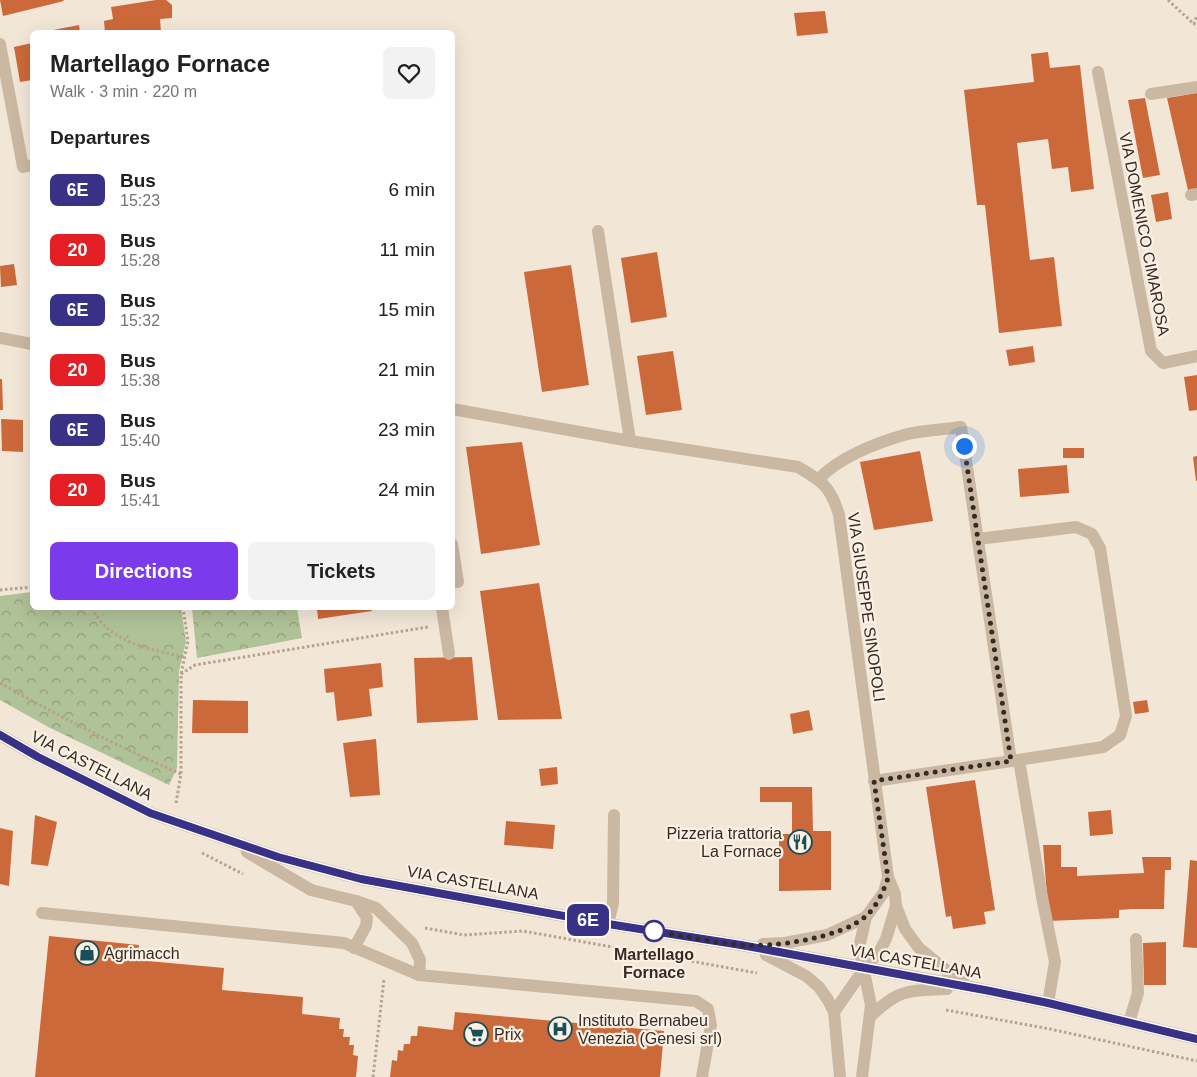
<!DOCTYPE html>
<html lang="en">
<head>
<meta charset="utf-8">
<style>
	body { margin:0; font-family:Arial,sans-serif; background:#f2f2f2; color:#202124; height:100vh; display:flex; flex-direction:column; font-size:19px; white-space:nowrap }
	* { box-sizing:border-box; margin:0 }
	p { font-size:16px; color:#757577 }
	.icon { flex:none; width:28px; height:28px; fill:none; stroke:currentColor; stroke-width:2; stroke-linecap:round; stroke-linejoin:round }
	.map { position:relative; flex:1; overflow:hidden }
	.details { position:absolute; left:30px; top:30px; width:425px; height:580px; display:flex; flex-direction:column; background:#fff; border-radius:8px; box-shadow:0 5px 20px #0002 }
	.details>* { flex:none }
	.badge { padding:0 10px; border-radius:8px; font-size:18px; line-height:32px }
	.you { position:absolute; width:25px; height:25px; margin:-12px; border:4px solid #fff; border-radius:50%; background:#1a73e8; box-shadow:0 0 0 8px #1a73e833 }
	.map>.badge { position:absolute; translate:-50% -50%; box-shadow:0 0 0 2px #fff }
	h2 { padding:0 20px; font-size:19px; line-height:45px }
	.round { display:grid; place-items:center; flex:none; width:52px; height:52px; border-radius:8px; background:#f2f2f2 }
	.head { display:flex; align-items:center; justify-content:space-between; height:85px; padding:0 20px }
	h1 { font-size:24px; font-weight:700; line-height:38px }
	.primary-button { display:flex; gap:10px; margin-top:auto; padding:10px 20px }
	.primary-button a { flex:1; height:58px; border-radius:8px; background:#7c3aed; color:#fff; font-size:20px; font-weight:700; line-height:58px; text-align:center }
	.primary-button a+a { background:#f2f2f2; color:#202124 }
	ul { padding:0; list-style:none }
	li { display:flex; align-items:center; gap:15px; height:60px; padding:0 20px }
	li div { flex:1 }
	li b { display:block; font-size:19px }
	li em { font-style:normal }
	li .badge { min-width:55px; font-weight:700; text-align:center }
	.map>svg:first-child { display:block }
</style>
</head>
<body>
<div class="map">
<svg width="1197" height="1077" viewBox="0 0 1197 1077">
	<defs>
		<pattern id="park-crowns" width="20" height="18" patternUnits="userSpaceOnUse" patternTransform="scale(1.25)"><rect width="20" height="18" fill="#b0c297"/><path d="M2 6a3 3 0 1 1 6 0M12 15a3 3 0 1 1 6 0" fill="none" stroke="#909e7b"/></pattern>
	</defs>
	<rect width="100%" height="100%" fill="#f2e7d7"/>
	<g fill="url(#park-crowns)">
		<path d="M32,592v16h149l5,34 -7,29 -2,97 -8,17 -119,-57 -50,-28v-104z"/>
		<path d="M192,608h105l5,30 -105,20z"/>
	</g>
	<path fill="#b0c297" d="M98,608h80l5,35c-32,8 -66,-8 -85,-35z"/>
	<g fill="#cc693b">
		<path d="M0,0h63l1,1 -61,15z"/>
		<path d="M156,0h10l6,5v13l-12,1 1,13h-56l-1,-11 9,-2 -2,-12z"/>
		<path d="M825,11l3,22 -31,3 -3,-23z"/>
		<path d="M79,25l1,7h-37z"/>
		<path d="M32,43v37l-12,2 -6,-35z"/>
		<path d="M1048,52l2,16 30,-3 14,124 -23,3 -3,-25 -16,2 -4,-30 -31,4 13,117 24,-3 8,69 -63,7 -14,-128h-8l-13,-115 70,-8 -3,-28z"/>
		<path d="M1197,93v105l-7,1 -23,-101z"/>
		<path d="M1145,98l15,77 -17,3 -15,-78z"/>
		<path d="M1168,192l4,27 -16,3 -5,-27z"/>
		<path d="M657,252l10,65 -36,6 -10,-65z"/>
		<path d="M14,264l3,21 -16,2 -1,-21z"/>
		<path d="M571,265l18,120 -47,7 -18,-120z"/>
		<path d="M1033,346l2,16 -26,4 -3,-16z"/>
		<path d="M673,351l9,59 -36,5 -9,-59z"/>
		<path d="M1197,375v35l-8,1 -5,-34z"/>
		<path d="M0,379h2l1,31h-3z"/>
		<path d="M1,419l22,1v32l-21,-1z"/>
		<path d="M522,442l18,103 -59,9 -15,-107z"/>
		<rect x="1063" y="448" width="21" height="10"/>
		<path d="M920,451l13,70 -59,9 -14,-68z"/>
		<path d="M1197,456v25h-1l-3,-24z"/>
		<path d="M1067,465l2,28 -49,4 -2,-28z"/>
		<path d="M539,583l23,136 -64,1 -18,-129z"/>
		<path d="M317,608h54l1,3 -54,8z"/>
		<path d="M472,657l6,63 -61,3 -3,-65z"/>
		<path d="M381,663l2,24 -14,2 3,27 -35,5 -3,-29 -8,1 -2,-24z"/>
		<path d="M193,700l55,1v32h-56z"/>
		<path d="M1147,700l2,12 -14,2 -2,-12z"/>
		<path d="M809,710l4,20 -20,4 -3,-20z"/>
		<path d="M376,739l4,56 -30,2 -7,-54z"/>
		<path d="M557,767l1,17 -17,2 -2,-17z"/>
		<path d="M975,780l20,130 -11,2 2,12 -33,5 -2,-13 -5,1 -20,-130z"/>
		<path d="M760,787h52l1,44h18v59l-52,1v-57h13v-32h-32z"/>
		<path d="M1111,810l2,24 -23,2 -2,-24z"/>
		<path d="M35,815l22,7 -9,44 -17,-2z"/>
		<path d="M506,821l49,4 -2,24 -49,-4z"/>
		<path d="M0,828l13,3 -4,55 -9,-2z"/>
		<path d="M1043,845h18v22h16v9l67,-3 -2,-16h29v13h-6l-1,39h-32l-13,1v8l-70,3z"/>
		<path d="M1190,860l7,1v87l-14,-1z"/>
		<path d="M49,936l90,9 -2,15 87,8 -2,22 81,7 -1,17 38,4 -1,11h5l-1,8h7l-1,8h5l-1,10 5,1 -2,21h-321z"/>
		<path d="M1166,942v43h-22l-1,-42z"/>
		<path d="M455,1012l209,19 -4,46h-270l2,-17 5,1 1,-11 5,1 1,-7h6l1,-8h6l1,-10 35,4z"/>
	</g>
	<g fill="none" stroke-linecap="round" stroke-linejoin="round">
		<g stroke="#b6a28d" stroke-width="3" stroke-dasharray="2.5 2.5" stroke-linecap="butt">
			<path d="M1168,0l26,24 3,-9"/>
			<path d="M0,590l32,-3"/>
			<path d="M92,608c16,34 59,42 93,49"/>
			<path d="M181,674l14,-9 233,-38"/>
			<path d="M0,683c59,33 119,64 181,91"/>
			<path d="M176,803l5,-29v-100l7,-33 -5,-33"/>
			<path d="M202,853l41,21"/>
			<path d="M425,928l39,7 59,-4 234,42"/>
			<path d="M946,1010l104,19 147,32"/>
			<path d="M373,1077l11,-98"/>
		</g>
		<g stroke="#cab8a3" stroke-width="12">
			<path d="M0,44l23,123 9,-2"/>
			<path d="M1098,72l53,279 12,12 34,-7"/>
			<path d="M1151,94l46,-7"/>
			<path d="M1191,195l6,-1"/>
			<path d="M598,231l32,210"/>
			<path d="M0,338l32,6"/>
			<path d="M452,409l178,32 168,26c24,14 33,20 41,48l49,362 7,17 1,12 9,23 14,19 28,23 19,14"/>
			<path d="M819,479c19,-21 57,-36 85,-44 18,-5 38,-5 57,-8l50,334 -137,20"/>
			<path d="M978,539l98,-12 16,7 8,14 26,168 -6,19 -17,12 -92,14"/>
			<path d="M452,544l6,38h-6"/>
			<path d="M442,608l7,46"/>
			<path d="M0,735l38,22 112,56 128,44 83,22 247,45 133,21 229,42 78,16 149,36"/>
			<path d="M1019,760l23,137 13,65 -7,41"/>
			<path d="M247,852l64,38 45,11 20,7 36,35 8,17 -1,15"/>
			<path d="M42,913l302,30 75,32 277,26 12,8 3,16 -9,52"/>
			<path d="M608,924l5,-21 1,-88"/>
			<path d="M763,944l22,-1 42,-8 39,-18"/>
			<path d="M354,948l12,-22 1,-8 -11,-17"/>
			<path d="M766,955l40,21 13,11 9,13 6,12 6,65"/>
			<path d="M834,1012l30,-43 15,-17 7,-13 10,-33"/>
			<path d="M870,1017c29,-29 38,-26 77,-28"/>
			<path d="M1129,1022l9,-29 -2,-54"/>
			<path d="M862,1077l9,-72 -12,-57 7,-31 18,-25 4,-15"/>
		</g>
	</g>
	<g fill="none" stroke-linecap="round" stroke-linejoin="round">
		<g stroke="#fff" stroke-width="11">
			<path id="line" d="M0,735l38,22 112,56 128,44 83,22 247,45 133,21 249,46 58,12 149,36"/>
		</g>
		<use href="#line" stroke="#393185" stroke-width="8"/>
		<path stroke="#352b25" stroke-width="5" stroke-dasharray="0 9" d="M654,931l-9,-1c31,4 63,12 95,15 32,3 100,-7 125,-28 11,-9 19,-27 23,-39l-14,-97 137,-20 -47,-315"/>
	</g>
	<defs>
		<g id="restaurant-ring" transform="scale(1.25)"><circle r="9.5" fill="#faf1e4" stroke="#194f58" stroke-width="1.5"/><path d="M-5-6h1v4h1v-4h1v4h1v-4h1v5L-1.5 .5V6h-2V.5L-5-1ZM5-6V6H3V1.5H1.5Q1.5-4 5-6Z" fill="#194f58"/></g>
		<g id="shop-ring" transform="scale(1.25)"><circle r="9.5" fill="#faf1e4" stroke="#194f58" stroke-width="1.5"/><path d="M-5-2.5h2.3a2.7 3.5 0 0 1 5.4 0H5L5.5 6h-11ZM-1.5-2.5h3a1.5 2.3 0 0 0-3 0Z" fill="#194f58"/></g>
		<g id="hospital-ring" transform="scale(1.25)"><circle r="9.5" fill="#faf1e4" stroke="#194f58" stroke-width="1.5"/><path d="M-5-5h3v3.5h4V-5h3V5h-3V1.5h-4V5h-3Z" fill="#194f58"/></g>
		<g id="supermarket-ring" transform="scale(1.25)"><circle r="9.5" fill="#faf1e4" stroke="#194f58" stroke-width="1.5"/><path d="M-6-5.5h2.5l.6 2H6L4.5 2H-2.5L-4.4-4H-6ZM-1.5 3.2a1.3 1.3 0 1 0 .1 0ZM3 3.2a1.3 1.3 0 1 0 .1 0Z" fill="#194f58"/></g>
	</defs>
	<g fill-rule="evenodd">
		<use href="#restaurant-ring" x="800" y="842"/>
		<use href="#shop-ring" x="87" y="953"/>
		<use href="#hospital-ring" x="560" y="1029"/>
		<use href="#supermarket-ring" x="476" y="1034"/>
	</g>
	<circle fill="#fff" stroke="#393185" stroke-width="2.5" cx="654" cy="931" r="10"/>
	<g text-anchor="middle" stroke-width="4.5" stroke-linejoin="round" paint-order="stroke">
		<g font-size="16" fill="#352b25" stroke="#faf1e4">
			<text transform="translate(1145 234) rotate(79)" y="6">VIA DOMENICO CIMAROSA</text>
			<text transform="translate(867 607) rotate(82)" y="6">VIA GIUSEPPE SINOPOLI</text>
			<text transform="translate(92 765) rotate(27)" y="6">VIA CASTELLANA</text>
			<text transform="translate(473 882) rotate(10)" y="6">VIA CASTELLANA</text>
			<text transform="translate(916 961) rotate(10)" y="6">VIA CASTELLANA</text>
		</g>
		<g font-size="16" fill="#352b25" stroke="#faf1e4" text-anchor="start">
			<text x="782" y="839" text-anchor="end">Pizzeria trattoria<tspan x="782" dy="18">La Fornace</tspan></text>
			<text x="104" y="959">Agrimacch</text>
			<text x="578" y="1026">Instituto Bernabeu<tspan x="578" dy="18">Venezia (Genesi srl)</tspan></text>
			<text x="494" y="1040">Prix</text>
		</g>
		<g font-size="16" font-weight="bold" fill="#352b25" stroke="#faf1e4">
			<text x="654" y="960">Martellago<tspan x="654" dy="18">Fornace</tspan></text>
		</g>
	</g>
</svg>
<div class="you" style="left:964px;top:446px"></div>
<b class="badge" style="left:588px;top:920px;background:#393185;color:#fff">6E</b>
<section class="details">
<div class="head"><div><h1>Martellago Fornace</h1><p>Walk · 3 min · 220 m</p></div><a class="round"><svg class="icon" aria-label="heart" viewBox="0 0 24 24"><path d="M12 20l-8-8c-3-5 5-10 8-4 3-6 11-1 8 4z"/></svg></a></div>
<h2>Departures</h2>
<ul>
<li><span class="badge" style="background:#393185;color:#fff">6E</span><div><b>Bus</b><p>15:23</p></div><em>6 min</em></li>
<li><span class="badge" style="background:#e31e24;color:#fff">20</span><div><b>Bus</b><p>15:28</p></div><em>11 min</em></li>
<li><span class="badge" style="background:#393185;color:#fff">6E</span><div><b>Bus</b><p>15:32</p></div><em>15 min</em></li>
<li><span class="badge" style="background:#e31e24;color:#fff">20</span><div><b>Bus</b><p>15:38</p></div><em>21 min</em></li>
<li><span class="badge" style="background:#393185;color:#fff">6E</span><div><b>Bus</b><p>15:40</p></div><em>23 min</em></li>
<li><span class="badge" style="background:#e31e24;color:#fff">20</span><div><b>Bus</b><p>15:41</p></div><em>24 min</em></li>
</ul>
<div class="primary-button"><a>Directions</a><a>Tickets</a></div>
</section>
</div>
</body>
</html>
